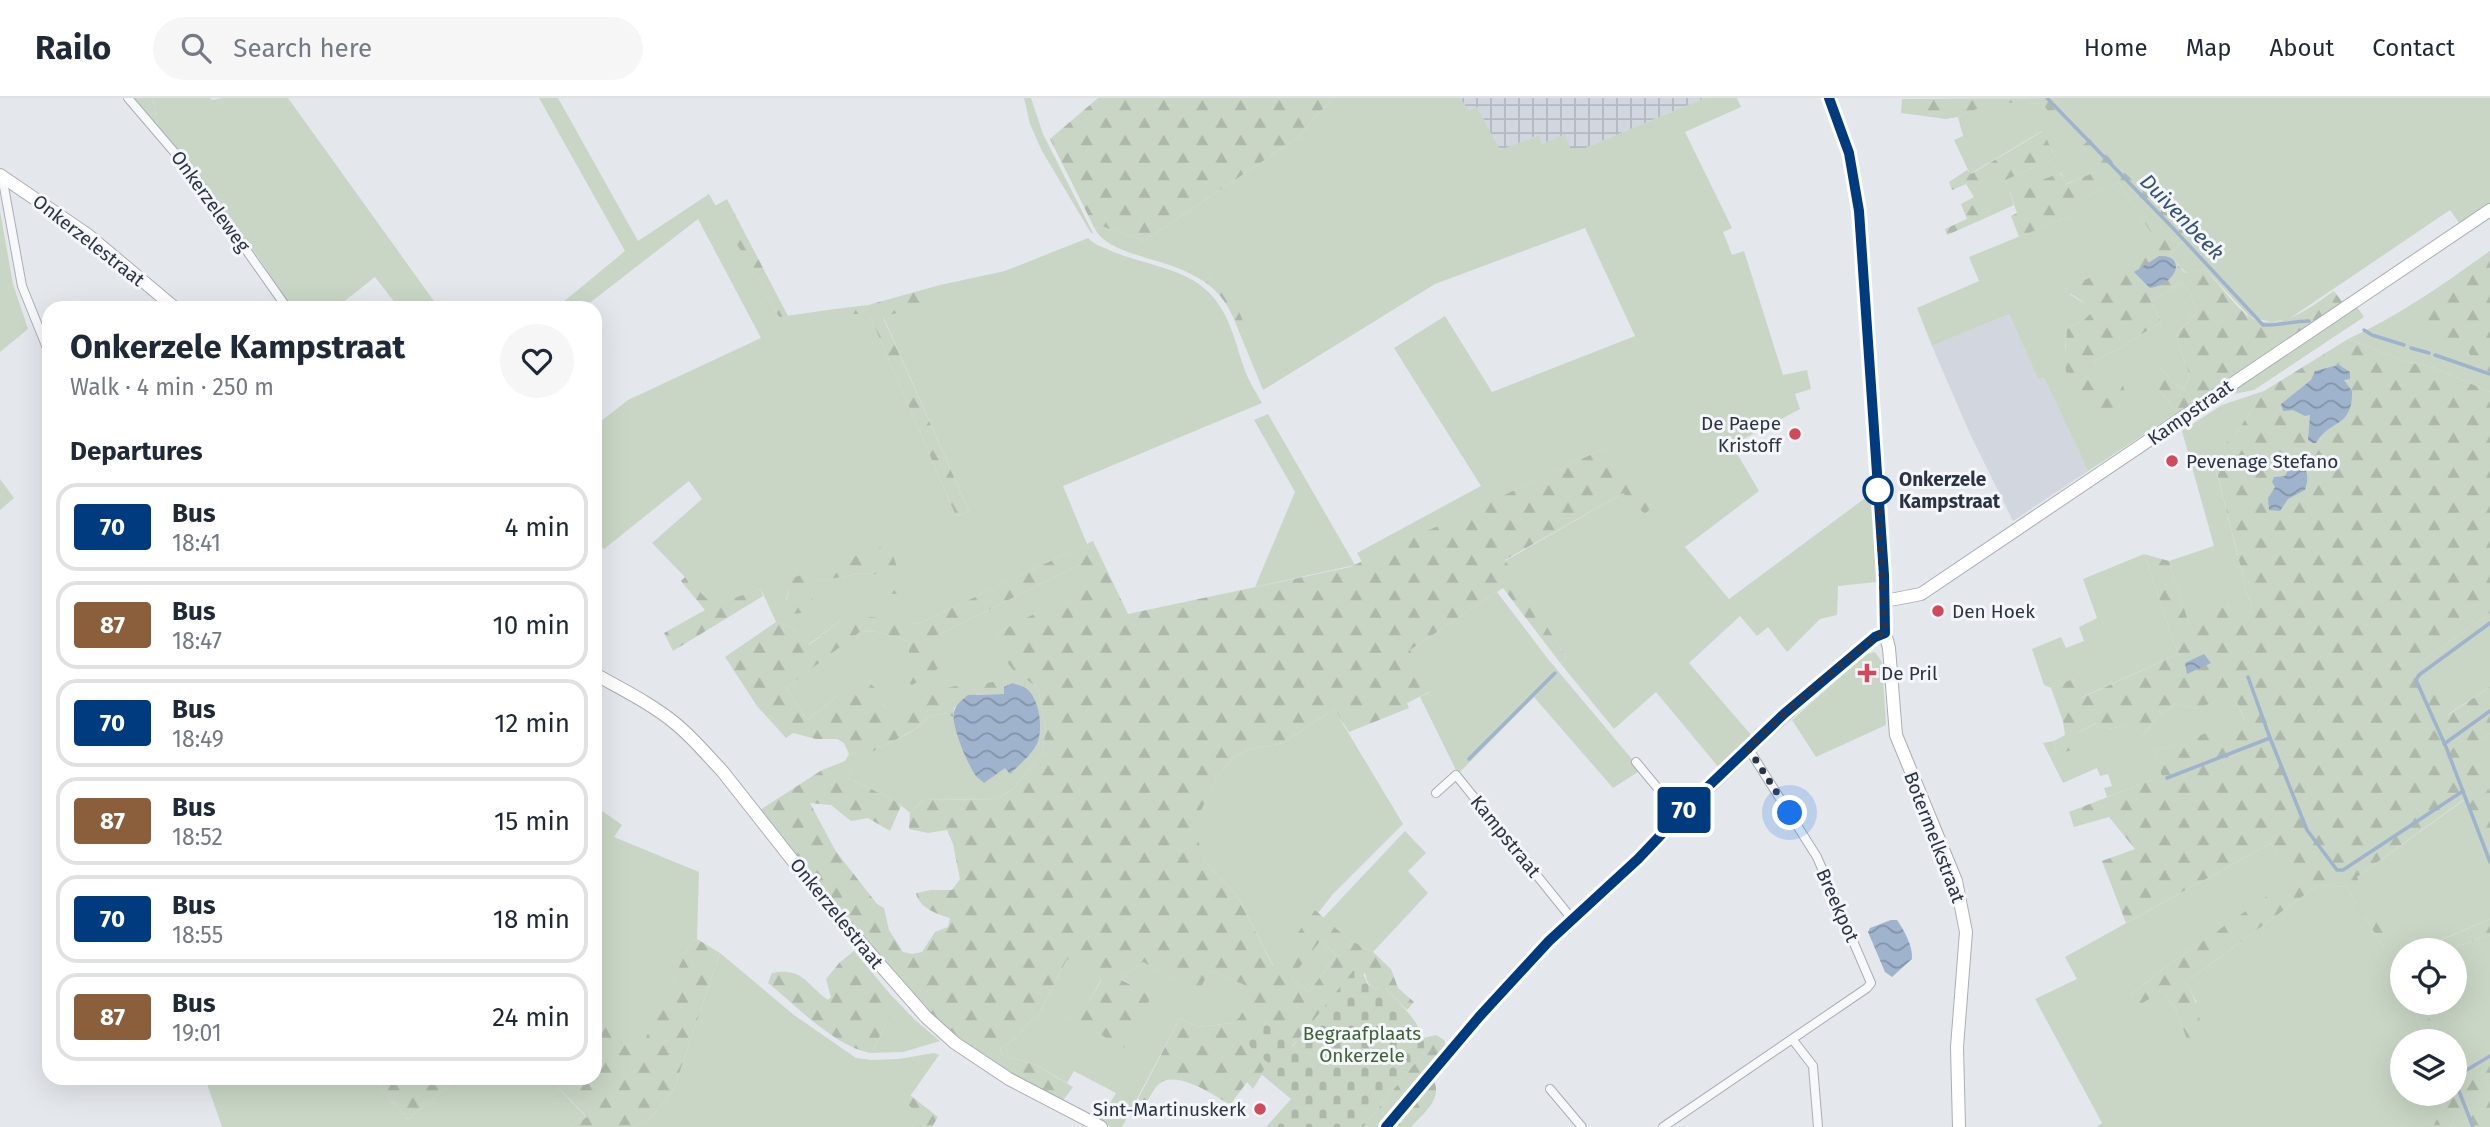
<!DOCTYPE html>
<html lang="en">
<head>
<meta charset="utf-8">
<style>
	body { margin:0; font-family:"Fira Sans",sans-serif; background:#f6f6f7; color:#1f2937; height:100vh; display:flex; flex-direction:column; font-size:26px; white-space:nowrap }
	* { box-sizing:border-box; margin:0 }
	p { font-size:23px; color:#747a83 }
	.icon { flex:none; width:38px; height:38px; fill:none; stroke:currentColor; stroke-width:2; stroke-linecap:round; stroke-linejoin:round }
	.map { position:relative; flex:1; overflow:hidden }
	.side { position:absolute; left:42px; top:203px; width:560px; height:784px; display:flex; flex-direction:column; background:#fff; border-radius:21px; box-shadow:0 7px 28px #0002 }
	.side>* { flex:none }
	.badge { padding:0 14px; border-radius:5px; font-size:24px; line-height:46px }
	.buttons { position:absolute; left:2390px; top:840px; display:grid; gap:14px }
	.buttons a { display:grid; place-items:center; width:77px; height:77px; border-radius:50%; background:#fff; box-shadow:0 7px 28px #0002; font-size:35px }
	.you { position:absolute; width:35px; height:35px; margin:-18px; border:5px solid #fff; border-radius:50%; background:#1a73e8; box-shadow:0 0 0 10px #1a73e833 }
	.map>.badge { position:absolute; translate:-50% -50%; box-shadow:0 0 0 4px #fff }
	h2 { padding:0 28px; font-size:26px; line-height:63px }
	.round { display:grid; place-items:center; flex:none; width:74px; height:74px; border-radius:37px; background:#f6f6f7 }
	.head { display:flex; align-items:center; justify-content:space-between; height:119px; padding:0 28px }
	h1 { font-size:33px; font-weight:700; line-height:52px }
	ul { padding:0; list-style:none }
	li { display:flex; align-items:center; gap:21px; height:88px; margin:0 14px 10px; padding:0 14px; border:4px solid #e0e1e3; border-radius:21px }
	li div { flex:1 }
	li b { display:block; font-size:26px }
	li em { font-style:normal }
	li .badge { min-width:77px; font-weight:700; text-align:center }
	header { display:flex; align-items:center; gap:42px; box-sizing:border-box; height:98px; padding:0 35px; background:#fff; border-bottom:2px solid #e0e1e3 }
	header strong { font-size:33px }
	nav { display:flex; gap:38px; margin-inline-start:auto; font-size:24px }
	.search { width:490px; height:63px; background:#f6f6f7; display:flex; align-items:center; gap:18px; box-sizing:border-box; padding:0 24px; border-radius:38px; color:#747a83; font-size:26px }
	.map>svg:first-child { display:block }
</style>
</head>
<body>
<header>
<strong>Railo</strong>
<div class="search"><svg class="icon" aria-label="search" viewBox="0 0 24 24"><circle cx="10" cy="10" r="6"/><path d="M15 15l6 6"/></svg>Search here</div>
<nav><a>Home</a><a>Map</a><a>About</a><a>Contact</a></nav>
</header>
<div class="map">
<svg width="2490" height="1029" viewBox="0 0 2490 1029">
	<defs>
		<pattern id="industrial-grid" width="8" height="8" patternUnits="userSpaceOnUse" patternTransform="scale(1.75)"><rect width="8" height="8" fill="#d2d6de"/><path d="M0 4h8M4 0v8" fill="none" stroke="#b4b8c0"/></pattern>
		<pattern id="forest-firs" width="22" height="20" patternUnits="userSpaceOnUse" patternTransform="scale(1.75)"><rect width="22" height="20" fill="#c9d6c5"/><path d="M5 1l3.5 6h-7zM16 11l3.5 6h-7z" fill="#adb8ab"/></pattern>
		<pattern id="cemetery-stones" width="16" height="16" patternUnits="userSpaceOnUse" patternTransform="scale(1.75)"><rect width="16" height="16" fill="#c9d6c5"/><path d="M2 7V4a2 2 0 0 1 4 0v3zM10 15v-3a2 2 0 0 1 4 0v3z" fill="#adb8ab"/></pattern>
		<pattern id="water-waves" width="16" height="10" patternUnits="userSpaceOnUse" patternTransform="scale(1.75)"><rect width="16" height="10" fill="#9fb4cc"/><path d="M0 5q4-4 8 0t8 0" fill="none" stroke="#8293a7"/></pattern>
	</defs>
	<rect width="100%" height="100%" fill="#e4e7ec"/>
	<path fill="#d2d6de" d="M2009,216l29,65 6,-1 44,93 -75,50 -42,-85 -39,-90z"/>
	<path fill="url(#industrial-grid)" d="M1460,0h245l-120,50h-15l-6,-13 -22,9 -4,-9 -38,16 -23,-44 -8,5z"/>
	<g fill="#c9d6c5" fill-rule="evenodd">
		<path d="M153,0h57l2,2 11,-2h65l151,210h-40l-24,-31 -39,31h-45l-33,-51 -68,-92 -33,-39z"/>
		<path d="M539,0h19l80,143 71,-47 70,123 56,-8 1,5h33l87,202 13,-5 -86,-195 61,-17 -4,-14 65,-14 83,-33c7,7 15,9 23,13 33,14 78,17 102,46 17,20 22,44 30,68 4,13 12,26 19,38l-199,83 24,58 -169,80 -77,-4 -33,25 -17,-18 -15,-5 -15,-33 -48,17 -61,-63 50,-44 -13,-18 -85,68 -9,-10v-113l33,-26 133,-62 -63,-119 -115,89h-27l69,-57zM889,446l-8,31 -17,-2 -52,9 -26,18 3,-11z"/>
		<path d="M1024,0h7l12,36 50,99h-2l-49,-82 -12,-27z"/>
		<path d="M1333,0h127l9,13 8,-4 23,43 39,-15 3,9 23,-10 5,14h15l120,-50h32l4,9 -56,25 47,96 -9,4 9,23 12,-4 39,124 24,-5 4,19 -16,5 5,15 -68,36 27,46 -74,56 44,52 143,-106 4,89 -38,4 -1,29 -17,4 -33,33 -19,-25 -11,9 -17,-20 -51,47 63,73 -32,33 -64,-77 -42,37 -53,-65 5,-7 -61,-96 118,-68 -18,-45 -243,114 -5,-9 124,-67 -87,-138 51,-32 47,76 143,-56 -50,-108 -150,56 -172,106 -23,-56 5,-3 -35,-56 -5,7c-10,-6 -19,-11 -30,-15 -23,-9 -69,-16 -80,-38l9,-2 40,14 152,-102z"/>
		<path d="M2053,0h437v105l-28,24 -12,-17 -161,109 -18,3 -21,-5 -45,-48 -19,4 -16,-18 19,-20 -46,-44 -61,-45 21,23 -37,15 -5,-11 -51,20 4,12 -24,11 -10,-25 75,-33 -13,-27 -72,43 -16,-34 9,-4 -5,-19 34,-16 51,3 24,11z"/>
		<path d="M2119,84l42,66 -98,42 24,15 4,8 -8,8 -16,8 -2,20 37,27 -5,-4 -3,-11 28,-14 39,-25 -10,-21 29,-18 10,9 7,21 -20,20 3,16 10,27 -7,13 -10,-6 -12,-15 -2,21 18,24 -89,58 -44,-93 -6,1 -29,-65 -77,32 -15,-38 62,-27 -10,-24 101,-41 -3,-11z"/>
		<path d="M0,113l13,73 15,45 -28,23z"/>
		<path d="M2490,153v141l-55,-24 -31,-7 -56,-22c52,-24 96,-55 142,-88z"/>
		<path d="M2357,209l7,10 -110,73 -31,6z"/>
		<path d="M2264,293l-29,44 -20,19 1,16 36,142 -16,7 -8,-14 -39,20 -20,-64 45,-15 -32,-115 40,-26z"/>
		<path d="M1268,316l87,151 -100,22 40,-95 -41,-72z"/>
		<path d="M0,381l14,19 -14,12z"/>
		<path d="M2144,456l34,100 -98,44 -7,-19 -22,9 -7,-3 -12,-36 29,-12 5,11 18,-7 -5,-14 18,-9 -14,-39z"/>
		<path d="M1079,467l9,22 -91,46 19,40 -14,8 -31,5h-15l-54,23h-15l-5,-5 -45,-8 -29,24 -22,-32 74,-57 18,1 30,9 1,13 25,-17z"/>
		<path d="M1497,494l51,67 93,111 -28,18 -79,-91 -76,77 -38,-77 10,-5 -20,-42z"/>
		<path d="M2490,515v74l-43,28 -26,-53z"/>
		<path d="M1875,554l7,10 4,63 -70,32 -24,-37 74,-66z"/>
		<path d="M1027,582l11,8 8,43 -5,23 -27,34 -18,12 -72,-1 -14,14 -14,-12 -48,-23c9,-32 64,-36 81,-62l15,-3 9,4 17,50h35l5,7 20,-81 -6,-6z"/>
		<path d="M2234,596l10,26 -89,32 8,24 -56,21 -3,-9 8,-2 -4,-12 -8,2 -3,-8 -34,15 -20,-40 11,-2 3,12 16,-18 24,-12 12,6 13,-3 21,10 16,-21 17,-11 19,5z"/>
		<path d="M1334,611l69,115 -70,70 -15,19 -3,-2 -41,56 -38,-73 -30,-31 -14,-36 24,-48 17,-22 18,-8 32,-6z"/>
		<path d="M2490,635v59l-21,-45z"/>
		<path d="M2464,702l19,40 7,20v59l-52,22 2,9h-37v53h8l16,38h-24v53h46l-16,33h-337l6,-4 -67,-124 42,-20 -12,-22 206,-114 23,35 -124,86 -40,31 22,2 11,-6 13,19 14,36 6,-45 -10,-19 132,-97 28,2 38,61 6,-4 -33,-67z"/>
		<path d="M595,708l27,19 -8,12 85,35 -2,67 -6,2 -47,102 -49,-40z"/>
		<path d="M1405,733l21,22 -18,18 20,22 -55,59 -25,-13 -25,-21z"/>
		<path d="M2490,837v120l-35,15v-29h-16l-16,-38h32v-53h-8z"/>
		<path d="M1320,841l16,16 -27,37 -18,-14z"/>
		<path d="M720,855l74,62 62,43 15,2 28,-1 35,-6 5,2 -33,47 15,13 -9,12h-280l19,-9 23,-29z"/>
		<path d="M1067,861l34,20 -11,22 -9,-5 -13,20 56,31 26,-49 -28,-19 1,-3 20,-14 55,28 12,-20 45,19 -16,29 -7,5 -34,4 -18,-9 -58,109h-11l-11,-7 16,-27 -42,-22 -7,12 -31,-18 -34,-10 -2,-6 18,-12 10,-14 11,-8z"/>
		<path d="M891,897l24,25 25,21 -37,11 -32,1 20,-38z"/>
		<path d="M205,980h81l2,3 5,-3h79l36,41 51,-41h90l38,40 -16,9h-349z"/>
		<path d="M2463,1006l8,23h-21z"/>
	</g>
	<g fill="url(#forest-firs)" fill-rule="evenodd">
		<path d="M132,0h21l4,28z"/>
		<path d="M1098,0h235l-37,41 -152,102 -40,-14 -9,2 -45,-90z"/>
		<path d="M2053,0l14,17 -10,8 -14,-19 -51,-2 -34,15 -12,2 -45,-6 1,-14z"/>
		<path d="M2043,33l12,27 -74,33 9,25 -43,19 -2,-6 22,-10 -6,-15 13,-7 -8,-13 -14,6 -3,-8 18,-12 4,4z"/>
		<path d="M2090,41l99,96 -19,20 15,18 20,-4c9,9 36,44 45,48 30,17 61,-11 84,-26l12,16 -169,106 -18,-24 -4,-17 6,-4 12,15 10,6 7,-13 -10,-27 -3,-16 20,-20 -7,-21 -10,-9 -29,18 10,21 -39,25 -28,14c4,16 11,15 26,15l5,16 -6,14 -11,7c-16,-4 -36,-23 -41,-38 -4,-14 -1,-32 0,-46l16,-8 8,-8c-6,-13 -17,-17 -29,-23l98,-43 -41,-65 -51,23 2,11 -51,21 -8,-21 6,-3 -7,-21 50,-19 7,11 35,-15 -20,-23z"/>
		<path d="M727,101l61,117 -9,1 -64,-111z"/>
		<path d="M2490,153v121l-14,-6 -9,-17 -6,-5 -35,-6 -7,-19 4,-20z"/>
		<path d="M1210,177c20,7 27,34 36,52l-1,4 -5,3c-8,-22 -16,-38 -35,-52z"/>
		<path d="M940,187l5,14 -62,18 86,194 -13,5 -87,-202h-33l-1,-5 33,-4z"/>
		<path d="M2348,241l56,22 31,7 55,24v221l-69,49 27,53 42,-28v46l-20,14 20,45v68l-7,-20 -20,-40 -106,77 34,67 -7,4 -38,-61 -28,-2 -132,97c12,22 17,37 12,61l-8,4 -14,-37 -13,-19 -24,14 -7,-3 -2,-7 40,-31 123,-86 -22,-35 -145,80 -24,-62 33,-12 -26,-32 -35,10 -5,-15 93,-36 -7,-24 89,-33 -10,-24 -39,14 -19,-5 -17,11 -17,22 -20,-11 -13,3 -13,-6 -23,12 -1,15 -15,4 -3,-13 11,-6 -2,-14 -12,-33 22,-9 8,19 97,-44 -34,-100 25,7 20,63 39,-19 8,13 16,-6 -36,-143 -1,-16 20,-18 29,-44z"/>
		<path d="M1605,350l53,53 -13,13 -22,-21 -118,67 61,97 -5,7 -58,-76 -93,62 21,41 -24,12 2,5 -60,24 -15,-23 -51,34 -32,6 -18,8 -17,22 -23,48 13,36 30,31 37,72 42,-56 33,29 25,13 18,17 7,19 16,14 -7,8 -22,-22c-14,0 -17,-1 -20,-15l-73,73 -31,-28 8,45 -16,26 -6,-7 -17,23c-14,-9 -54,-36 -71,-21 -5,4 -9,13 -13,19l-8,-4 42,-81 18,9 34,-4 7,-5 15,-29 -44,-19 -11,21 -56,-29 -20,14 -1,4 29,17 -27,51 -56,-32 13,-21 9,6 11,-21 -34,-21 -28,56 -11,8 -10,14 -18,12 2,6 34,10 37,22 -11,15 -55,-27 -70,-48 -60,-66 -117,-151 62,-40 23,-9 4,-7 -5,-11 -7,-4h-21l-23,-6 -7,5 -29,-32 -32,-49 51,-35 15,5 18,18 32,-25 16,-5 61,9 175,-83 35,73 222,-47zM1079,467l8,22 -90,46 12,32 6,7c-21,14 -36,11 -59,14 -26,4 -41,23 -69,23l-5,-5 -3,-13 -16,-13 -26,18 -29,24 -22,-32 75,-57 17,1 30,9 1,13 -9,15 3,10 9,6 18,-10 18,-15 -14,-23zM1027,582l11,8 8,43 -5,23 -27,34 -18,12 -72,-1 -14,14 -1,16 19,4 19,-3 6,14 7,35 -8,11h-21l-15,3c3,15 21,21 34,25l-2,9 -13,5 -13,20 -10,2 -9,-2 -14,-22 -5,-22 -7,-4 -42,-54 -25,-47 21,2 20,16 17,-3 22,13 11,-25 -5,-5 -48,-23c9,-31 64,-37 81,-62l15,-3 9,4 1,-9 23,-14h27v-7l7,-4 13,4zM1321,842l15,15 -27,37 -18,-14z"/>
		<path d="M889,446l17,49 -14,1 -5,-4 -6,-15 -17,-2 -51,9 -1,21 -10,10 -12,1 -5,-6 4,-19 -5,-8z"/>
		<path d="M685,479l28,28 48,-16 2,7 -90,55 -9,-18 41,-23 -24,-29z"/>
		<path d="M2490,821v16l-43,15h-7l-3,-8z"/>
		<path d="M697,841l23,14 -46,136 -23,29 -19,9h-61l16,-10 -38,-39h46v-75l49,39 47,-101z"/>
		<path d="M854,853l37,44v20l-20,38c-36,-6 -74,-47 -103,-70l4,-10c32,-6 35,13 56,27l3,-3 -5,-18 14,-17z"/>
		<path d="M2411,905h12l16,38h-12z"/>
		<path d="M1436,937l8,5 3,8 -18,25c18,22 -2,37 -18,54h-48l56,-69 5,-6v-14z"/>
		<path d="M2490,957v72h-19l-8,-22 -13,22h-17l16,-33h6v-24z"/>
		<path d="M372,980h87l-51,41z"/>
		<path d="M910,997l28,22 -6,10h-20l8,-12 -15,-13z"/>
	</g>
	<path fill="url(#cemetery-stones)" d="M1357,868c15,15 2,21 28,22 15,16 43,40 39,64l-61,75h-97l25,-28 -30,-25 7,-11 -24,-22 17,-23 32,28z"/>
	<g fill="url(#water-waves)">
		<path d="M2159,158c27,-2 20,27 -9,32l-16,-16z"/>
		<path d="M2339,267l11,7v7l-6,1 8,11c1,37 -22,28 -36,52h-3l-5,-3 2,-25 -5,1 -12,-6 -10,1 -2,-7 30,-24 4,-9z"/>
		<path d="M2294,366l8,1c7,8 6,15 3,25l-17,9 -8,12 -11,-1 -1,-12 7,-11 -3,-5 2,-5 11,-1 5,-9z"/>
		<path d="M2204,556l7,9 -24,11 -2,-11z"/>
		<path d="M1012,585c5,2 10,2 15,6 12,10 16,37 11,52 -4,12 -19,24 -28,33l-5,-6 -21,15c-3,-3 -6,-5 -8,-7 -8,-10 -26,-53 -22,-64 2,-8 8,-12 14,-17l36,-1v-7z"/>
		<path d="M1891,822h6c7,10 16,26 15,39l-20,18 -7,-5 -17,-40 2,-4z"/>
	</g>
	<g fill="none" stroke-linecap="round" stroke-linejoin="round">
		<g stroke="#9fb4cc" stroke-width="3.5">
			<path d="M2047,0l125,129 91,98c15,1 30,-4 46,-4"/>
			<path d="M2364,232l8,5 32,10"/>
			<path d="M2411,250l18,5"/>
			<path d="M2435,257l55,19"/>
			<path d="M2490,525l-71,52 -3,5 30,67 44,115"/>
			<path d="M2248,579l22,61"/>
			<path d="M2444,646l46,-33"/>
			<path d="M1469,661l86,-86"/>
			<path d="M2167,680l103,-40 37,92 30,40h6l120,-79"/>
			<path d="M2455,979l35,-21"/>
			<path d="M2455,983l18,46"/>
		</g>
		<g stroke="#a9aeb7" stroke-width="10">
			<g id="street">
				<path d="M128,0l64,75 95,135"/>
				<path d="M2,78l20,110 27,67"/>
				<path d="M1636,664l44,53"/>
				<path d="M1436,695l20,-18 116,144"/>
				<path d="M1793,942l20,26 5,61"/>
				<path d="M1550,991l32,38"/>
				<path d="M1663,1029l204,-139 4,-5 -54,-126 -69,-109"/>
			</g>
		</g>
		<g stroke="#a9aeb7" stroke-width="14">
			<g id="secondary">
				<path d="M1829,0l20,55 10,58 25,364 1,58 4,15 7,87 60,146 10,51 -9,115 2,80"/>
				<path d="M0,77l88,60 87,73"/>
				<path d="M1885,503l36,-7 569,-384"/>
				<path d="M595,576c28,16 57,30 81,50 17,14 32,32 47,48l108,137 95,108 29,26 54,36 92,48"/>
				<path d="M1386,1029c53,-62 103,-125 160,-183 30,-31 64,-56 94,-86 75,-78 150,-152 235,-221l10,-4"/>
			</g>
		</g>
		<use href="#street" stroke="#f7f8fa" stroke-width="8"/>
		<use href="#secondary" stroke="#fff" stroke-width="12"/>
	</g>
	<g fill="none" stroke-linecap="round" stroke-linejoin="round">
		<g stroke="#fff" stroke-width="16">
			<path id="line" d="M1386,1029l93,-110 70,-76 89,-82 56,-59 91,-87 90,-76 10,-4 -1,-58 -25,-364 -10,-58 -20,-55"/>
		</g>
		<use href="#line" stroke="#003b80" stroke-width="10"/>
		<path stroke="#2b3445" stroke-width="7" stroke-dasharray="0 12.6" d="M1790,715l-42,-65 69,-64 58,-47 10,-4 -7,-143"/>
	</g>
	<g fill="#d1495b" stroke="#f4f6f9" stroke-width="2.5">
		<circle cx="1795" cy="336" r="7"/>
		<circle cx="2172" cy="363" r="7"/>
		<circle cx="1938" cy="513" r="7"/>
		<path d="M1863.5 564.5h7v7h7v7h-7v7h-7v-7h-7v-7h7z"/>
		<circle cx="1260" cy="1011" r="7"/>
	</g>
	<circle fill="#fff" stroke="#003b80" stroke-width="3.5" cx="1878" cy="392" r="14"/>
	<g text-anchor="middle" stroke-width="6" stroke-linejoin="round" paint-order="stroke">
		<g font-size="19" fill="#2b3445" stroke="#f4f6f9">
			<text transform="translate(211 103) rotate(54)" y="7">Onkerzeleweg</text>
			<text transform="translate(89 142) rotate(38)" y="7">Onkerzelestraat</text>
			<text transform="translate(2190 314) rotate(-35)" y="7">Kampstraat</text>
			<text transform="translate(1506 738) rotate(51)" y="7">Kampstraat</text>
			<text transform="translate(1935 739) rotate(69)" y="7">Botermelkstraat</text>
			<text transform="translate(1838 807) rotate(66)" y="7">Breekpot</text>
			<text transform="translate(837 815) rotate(51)" y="7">Onkerzelestraat</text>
		</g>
		<g font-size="19" fill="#2b3445" stroke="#f4f6f9" text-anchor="start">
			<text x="1781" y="332" text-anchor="end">De Paepe<tspan x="1781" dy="22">Kristoff</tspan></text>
			<text x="2186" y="370">Pevenage Stefano</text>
			<text x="1952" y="520">Den Hoek</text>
			<text x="1881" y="582">De Pril</text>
			<text x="1246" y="1018" text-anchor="end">Sint-Martinuskerk</text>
		</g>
		<g font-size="19" font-weight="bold" fill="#2b3445" stroke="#f4f6f9" text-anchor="start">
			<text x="1899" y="388">Onkerzele<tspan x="1899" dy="22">Kampstraat</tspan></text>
		</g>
		<g font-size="19" fill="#3f6138" stroke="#f4f6f9">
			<text x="1362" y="942">Begraafplaats<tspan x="1362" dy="22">Onkerzele</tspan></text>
		</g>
		<g font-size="21" font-style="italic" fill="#34527a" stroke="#f4f6f9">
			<text transform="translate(2182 119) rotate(46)" y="7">Duivenbeek</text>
		</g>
	</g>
</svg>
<div class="buttons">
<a><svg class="icon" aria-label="locate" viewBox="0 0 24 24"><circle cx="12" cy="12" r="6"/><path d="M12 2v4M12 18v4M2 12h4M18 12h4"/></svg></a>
<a><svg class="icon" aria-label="layers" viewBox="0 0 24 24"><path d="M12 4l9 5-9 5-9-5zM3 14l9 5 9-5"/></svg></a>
</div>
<div class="you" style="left:1790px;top:715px"></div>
<b class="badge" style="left:1684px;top:712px;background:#003b80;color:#fff">70</b>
<section class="side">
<div class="head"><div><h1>Onkerzele Kampstraat</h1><p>Walk · 4 min · 250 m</p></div><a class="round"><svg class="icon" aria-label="heart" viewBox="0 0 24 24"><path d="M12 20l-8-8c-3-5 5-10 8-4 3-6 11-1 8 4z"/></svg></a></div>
<h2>Departures</h2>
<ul>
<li><span class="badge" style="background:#003b80;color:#fff">70</span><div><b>Bus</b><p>18:41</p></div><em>4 min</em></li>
<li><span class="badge" style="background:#8b5e3c;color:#fff">87</span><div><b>Bus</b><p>18:47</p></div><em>10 min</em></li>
<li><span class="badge" style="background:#003b80;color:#fff">70</span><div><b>Bus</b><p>18:49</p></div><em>12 min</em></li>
<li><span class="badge" style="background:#8b5e3c;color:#fff">87</span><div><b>Bus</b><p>18:52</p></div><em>15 min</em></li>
<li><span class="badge" style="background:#003b80;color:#fff">70</span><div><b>Bus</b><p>18:55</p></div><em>18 min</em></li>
<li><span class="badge" style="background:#8b5e3c;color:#fff">87</span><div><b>Bus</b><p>19:01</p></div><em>24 min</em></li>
</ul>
</section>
</div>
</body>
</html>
